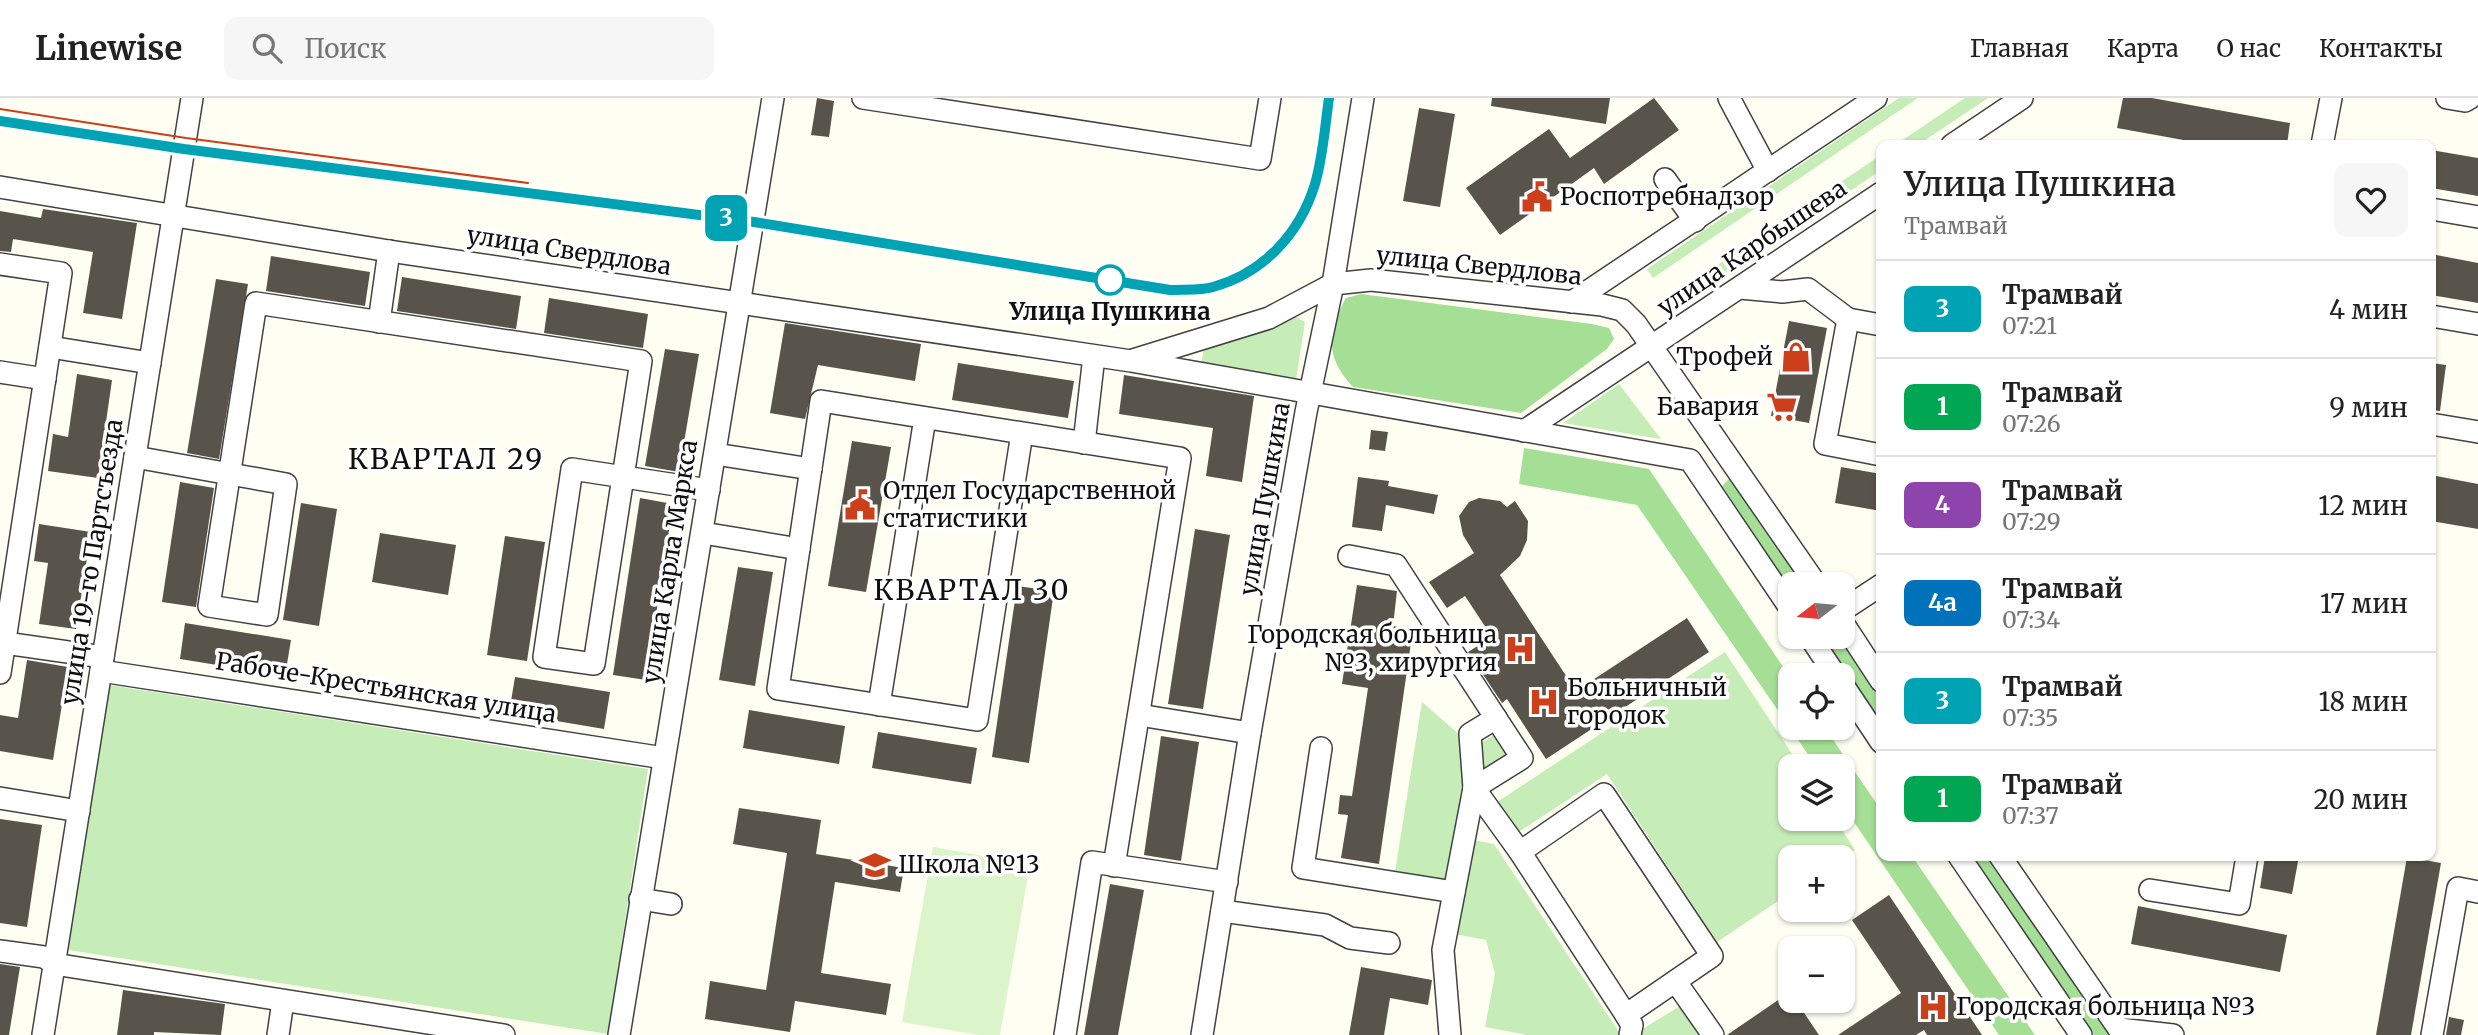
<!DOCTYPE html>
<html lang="ru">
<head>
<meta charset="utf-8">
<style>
	body { margin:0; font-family:Merriweather,serif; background:#f6f6f6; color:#222; height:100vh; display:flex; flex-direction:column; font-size:26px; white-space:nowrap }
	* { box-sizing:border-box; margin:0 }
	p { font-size:23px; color:#767676 }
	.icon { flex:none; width:38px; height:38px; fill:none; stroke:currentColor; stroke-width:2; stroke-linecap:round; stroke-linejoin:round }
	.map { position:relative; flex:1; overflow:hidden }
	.panel { position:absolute; left:1876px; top:42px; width:560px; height:721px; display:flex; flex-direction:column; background:#fff; border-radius:14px; box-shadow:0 2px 5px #0004 }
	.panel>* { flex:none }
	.badge { padding:0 14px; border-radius:10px; font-size:24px; line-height:46px }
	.needle { width:46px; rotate:254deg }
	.fabs { position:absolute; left:1778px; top:474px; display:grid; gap:14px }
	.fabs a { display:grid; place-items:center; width:77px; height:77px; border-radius:14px; background:#fff; box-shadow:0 2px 5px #0004; font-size:35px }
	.map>.badge { position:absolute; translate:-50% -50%; box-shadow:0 0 0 4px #fff }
	.round { display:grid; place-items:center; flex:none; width:74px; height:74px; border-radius:14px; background:#f6f6f6 }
	.headline { display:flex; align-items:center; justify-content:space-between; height:119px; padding:0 28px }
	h1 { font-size:33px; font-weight:600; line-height:52px }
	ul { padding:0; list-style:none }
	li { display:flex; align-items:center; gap:21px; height:98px; padding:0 28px; border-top:2px solid #e0e0e0 }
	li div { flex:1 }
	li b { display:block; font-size:26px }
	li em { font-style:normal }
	li .badge { min-width:77px; font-weight:700; text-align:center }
	header { display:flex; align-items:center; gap:42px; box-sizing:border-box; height:98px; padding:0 35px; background:#fff; border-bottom:2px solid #e0e0e0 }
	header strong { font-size:33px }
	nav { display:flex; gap:38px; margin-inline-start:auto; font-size:24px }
	.search { width:490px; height:63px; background:#f6f6f6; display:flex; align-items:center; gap:18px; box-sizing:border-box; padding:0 24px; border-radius:14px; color:#767676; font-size:26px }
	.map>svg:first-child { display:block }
</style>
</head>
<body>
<header>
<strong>Linewise</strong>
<div class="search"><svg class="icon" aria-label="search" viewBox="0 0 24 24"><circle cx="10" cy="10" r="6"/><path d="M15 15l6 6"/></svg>Поиск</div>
<nav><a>Главная</a><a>Карта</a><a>О нас</a><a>Контакты</a></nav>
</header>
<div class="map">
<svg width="2478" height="937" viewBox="0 0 2478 937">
	<rect width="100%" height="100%" fill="#fefff2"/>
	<g fill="#c6edb7">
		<path d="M1899,0h19l-265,180 -6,-9z"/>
		<path d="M1965,0h23l-70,47h-23z"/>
		<path d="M1881,57v15l-198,135 -7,-12z"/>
		<path d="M1294,218l11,6 -9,58 -95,-15 3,-16 26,-7z"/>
		<path d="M1619,286l42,55 -98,-16z"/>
		<path d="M1725,554l75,114h-10v53h45l20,31 -12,9 -53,-1v35l-73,49 -110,-168 -90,59 -20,-31z"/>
		<path d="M109,587l539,84 -40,265 -540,-84z"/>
		<path d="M1422,604l39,34 3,49 -16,96 -53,-9z"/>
		<path d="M1495,636l13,21 -25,17 -2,-29z"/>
		<path d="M1473,742l21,4 127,191h-94l-42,-8 10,-53 -9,-34 -31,-6z"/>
		<path d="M1680,908l20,29h-59v-5z"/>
	</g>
	<g fill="#a4df95">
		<path d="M1361,196l231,30 17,4 5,11 -7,10 -86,64 -168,-26c-28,-29 -26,-55 -7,-89z"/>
		<path d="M1524,350l125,21 141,208v51h35l56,82v46h31l123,179h-36l-156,-229v-40h-27l-179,-261 -118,-21z"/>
		<path d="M1730,380l73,106 -13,3 -68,-101z"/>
		<path d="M1824,539h15l42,62v22z"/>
		<path d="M1972,758h16l122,179h-16z"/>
	</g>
	<path fill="#dbf4ca" d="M933,749l97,17 -30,171h-22l-76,-13z"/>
	<g fill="#59544b">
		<path d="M817,0l17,3 -5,36 -18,-2z"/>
		<path d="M1492,0h118l-4,26 -115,-18z"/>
		<path d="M1654,0l25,32 -75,54 -10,-16 -94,67 -34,-47 83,-59 21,29z"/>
		<path d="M2123,0h29l138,25 -3,22h-76l-94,-17z"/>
		<path d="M1419,10l36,6 -15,93 -37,-6z"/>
		<path d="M2431,52l47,8v38l-47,-8z"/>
		<path d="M43,111l94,14 -15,96 -39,-6 10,-61 -80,-13 -2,13 -11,-1v-40l41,7z"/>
		<path d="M2431,156l47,9v40l-47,-8z"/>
		<path d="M271,158l99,16 -5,34 -99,-15z"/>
		<path d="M402,179l119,19 -5,33 -119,-18z"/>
		<path d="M216,181l32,5 -29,175 -32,-6z"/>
		<path d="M549,200l99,16 -5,34 -99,-15z"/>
		<path d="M1789,223l38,7 -18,95 -38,-7z"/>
		<path d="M785,225l136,21 -6,37 -97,-16 -13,54 -35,-6z"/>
		<path d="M665,251l34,5 -20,118 -34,-6z"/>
		<path d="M958,265l116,18 -6,37 -116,-18z"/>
		<path d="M2431,265l15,2 -6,46 -9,-1z"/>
		<path d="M77,276l35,6 -14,98 -50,-7 5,-37 15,3z"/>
		<path d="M1124,277l130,21 -12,86 -36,-6 7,-48 -94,-14z"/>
		<path d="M1371,332l17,2 -3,19 -16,-2z"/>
		<path d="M852,343l39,6 -25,145 -38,-6z"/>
		<path d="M1841,369l40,7v37l-46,-8z"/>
		<path d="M2431,377l47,9v45l-47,-8z"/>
		<path d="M1358,379l31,4 -1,5 50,9 -4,19 -48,-9 -4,26 -30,-4z"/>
		<path d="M180,384l34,6 -18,119 -34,-5z"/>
		<path d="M640,400l33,6 -27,176 -33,-5z"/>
		<path d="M1479,400l21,3 7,6 8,-6 13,20 -1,19 -7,16 -20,19 76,116 111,-73 22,34 -163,107 -39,-60 -5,4 -34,-51 24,-15 -27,-41 -18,12 -18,-26 45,-29 -11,-18 -4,-19 10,-14z"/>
		<path d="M301,405l36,6 -18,117 -36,-6z"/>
		<path d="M39,426l52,8 -15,97 -37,-5 9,-61 -14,-2z"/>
		<path d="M1195,431l35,6 -27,174 -35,-5z"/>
		<path d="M380,435l76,12 -8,50 -76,-13z"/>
		<path d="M505,438l40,6 -18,119 -40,-6z"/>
		<path d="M738,469l35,5 -18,114 -36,-6z"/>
		<path d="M1357,487l40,6 -4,35 20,3 -34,235 -38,-6 7,-43 -10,-1 2,-19 12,1 16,-108 -26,-4z"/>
		<path d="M1017,488l37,5 -25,172 -37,-6z"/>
		<path d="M185,525l106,17 -6,36 -105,-17z"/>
		<path d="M27,562l41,7 -15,93 -53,-9v-36l18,3z"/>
		<path d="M515,579l95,15 -6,37 -95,-16z"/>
		<path d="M749,612l96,16 -6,38 -96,-16z"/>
		<path d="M878,634l99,16 -6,36 -99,-16z"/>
		<path d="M1161,638l38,6 -18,119 -37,-6z"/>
		<path d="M739,710l82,12 -5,34 88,14 -4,24 -65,-10 -14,91 70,11 -5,31 -91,-14 -5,31 -85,-13 5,-38 56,9 21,-137 -54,-9z"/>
		<path d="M0,721l42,6 -15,102 -27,-4z"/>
		<path d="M2265,758h34l-7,38 -32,-6z"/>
		<path d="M2407,759l34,6 -30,172h-35z"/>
		<path d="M1110,786l34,6 -26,145h-34z"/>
		<path d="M1889,797l93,140h-55l-3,-5 -8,5h-78l63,-42 -49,-73z"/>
		<path d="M2138,808l149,29 -7,37 -149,-28z"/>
		<path d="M0,866l20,3 -11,68h-9z"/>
		<path d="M1361,869l71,13 -4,25 -38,-7 -6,37h-35z"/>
		<path d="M123,892l102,14 -4,31 -67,-3v3h-37z"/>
		<path d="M1790,894v9h6l23,34h-92z"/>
		<path d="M2449,919l15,3 -3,15h-15z"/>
	</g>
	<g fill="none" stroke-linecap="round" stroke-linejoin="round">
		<g stroke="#424242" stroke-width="24">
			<g id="minor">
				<path d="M863,0l397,61 10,-61"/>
				<path d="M1729,0l39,73"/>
				<path d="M2447,0l18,3 5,-3"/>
				<path d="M1952,47l70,-47"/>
				<path d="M2322,47l9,-47"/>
				<path d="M1665,81l30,42"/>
				<path d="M0,89l389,64 742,110 559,99 100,148"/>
				<path d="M2431,111l47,8"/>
				<path d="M0,166l61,9 -61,400"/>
				<path d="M1740,190l42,4 26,-3 40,30 -23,125 56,11"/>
				<path d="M1572,204l304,-204"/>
				<path d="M2431,218l47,8"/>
				<path d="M1848,221l33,6"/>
				<path d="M379,224l10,-71"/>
				<path d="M50,249l100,16"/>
				<path d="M1133,262l136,-42 64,-34 38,-4 231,25 20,5 14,14 180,260"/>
				<path d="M0,274l45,7"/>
				<path d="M2431,326l47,8"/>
				<path d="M1524,333l357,-238"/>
				<path d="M1022,335l-45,287 -199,-31 43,-288c120,19 239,38 359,57l-66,408"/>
				<path d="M1084,345l10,-87"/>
				<path d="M715,356l96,15"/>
				<path d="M135,359l151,27 -19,131 -58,-9 47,-303 385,58 -47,303 -50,-7 28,-188 137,21"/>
				<path d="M703,435l96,16"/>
				<path d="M1349,458l47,9 126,193 -48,30"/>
				<path d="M1843,512l38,-25"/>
				<path d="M1843,525l38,58"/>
				<path d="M1810,539l26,39"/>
				<path d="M5,545l98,14"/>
				<path d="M101,573l563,87"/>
				<path d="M1843,587l38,57"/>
				<path d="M879,607l46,-287"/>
				<path d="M1139,617l111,18"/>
				<path d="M1321,650l-18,120 151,24"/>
				<path d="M1474,690l46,64 106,163 6,10 -2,10"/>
				<path d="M0,700l79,13"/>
				<path d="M1520,754l84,-58 108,162 -86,59"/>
				<path d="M1959,758l122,179"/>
				<path d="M2000,758l123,179"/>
				<path d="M2150,792l89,14 8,-48"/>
				<path d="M640,801l31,5"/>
				<path d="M1222,813l103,14 25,13 39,5"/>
				<path d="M0,853l44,6 10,7 450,71"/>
				<path d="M1676,884l37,53"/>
				<path d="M2119,931l54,6"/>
				<path d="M43,937l149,-937"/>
				<path d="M278,937l5,-34"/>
				<path d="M619,937l154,-937"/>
				<path d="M1065,937l27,-173 135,20"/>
				<path d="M1202,937l48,-302 56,-321 27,-128 30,-186"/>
				<path d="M1450,937l-7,-85 31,-162 -4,-54 26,-16"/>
				<path d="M2432,937l26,-147 20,4"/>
			</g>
		</g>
		<use href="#minor" stroke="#fff" stroke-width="21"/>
		<g stroke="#cb3f1b" stroke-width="2">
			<path d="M0,11l186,29 342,45"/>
			<path d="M0,23l184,29 570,72 416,68c14,-1 30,1 43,-3 51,-14 87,-54 102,-103 8,-27 10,-58 14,-86"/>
		</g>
	</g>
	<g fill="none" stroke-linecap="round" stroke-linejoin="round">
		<g stroke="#fff" stroke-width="16">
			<path id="line" d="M0,23l184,28 570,73 416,68c14,-1 30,1 43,-3 51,-14 87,-54 102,-103 8,-27 10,-58 14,-86"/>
		</g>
		<use href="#line" stroke="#00a3b4" stroke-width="10"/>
	</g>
	<defs>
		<g id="civic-bare" transform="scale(2.415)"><path d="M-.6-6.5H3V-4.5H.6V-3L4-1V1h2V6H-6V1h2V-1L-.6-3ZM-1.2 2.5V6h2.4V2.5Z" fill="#cb3f1b" stroke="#fff" stroke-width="2.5" paint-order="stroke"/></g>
		<g id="shop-bare" transform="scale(2.415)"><path d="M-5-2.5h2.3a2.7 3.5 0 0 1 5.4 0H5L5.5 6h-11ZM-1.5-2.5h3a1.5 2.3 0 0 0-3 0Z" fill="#cb3f1b" stroke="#fff" stroke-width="2.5" paint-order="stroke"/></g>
		<g id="supermarket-bare" transform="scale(2.415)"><path d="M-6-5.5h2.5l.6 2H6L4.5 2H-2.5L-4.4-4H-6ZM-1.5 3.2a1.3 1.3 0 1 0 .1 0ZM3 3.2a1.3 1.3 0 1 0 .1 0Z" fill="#cb3f1b" stroke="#fff" stroke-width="2.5" paint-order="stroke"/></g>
		<g id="hospital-bare" transform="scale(2.415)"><path d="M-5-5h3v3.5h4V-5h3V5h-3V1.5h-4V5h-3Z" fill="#cb3f1b" stroke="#fff" stroke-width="2.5" paint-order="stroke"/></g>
		<g id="school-bare" transform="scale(2.415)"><path d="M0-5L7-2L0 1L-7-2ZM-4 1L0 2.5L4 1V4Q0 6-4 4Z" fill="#cb3f1b" stroke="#fff" stroke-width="2.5" paint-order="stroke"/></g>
	</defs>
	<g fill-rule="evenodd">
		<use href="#civic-bare" x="1537" y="99"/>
		<use href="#shop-bare" x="1796" y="259"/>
		<use href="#supermarket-bare" x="1782" y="309"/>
		<use href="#civic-bare" x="860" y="407"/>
		<use href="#hospital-bare" x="1520" y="551"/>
		<use href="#hospital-bare" x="1544" y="604"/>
		<use href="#school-bare" x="875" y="767"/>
		<use href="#hospital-bare" x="1933" y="909"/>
	</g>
	<circle fill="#fff" stroke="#00a3b4" stroke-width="3.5" cx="1110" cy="182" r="14"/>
	<g text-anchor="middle" stroke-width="7" stroke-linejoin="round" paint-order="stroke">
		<g font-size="24" fill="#0f0f0f" stroke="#fff" text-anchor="start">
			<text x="1560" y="107">Роспотребнадзор</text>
			<text x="1773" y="267" text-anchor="end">Трофей</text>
			<text x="1759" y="317" text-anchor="end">Бавария</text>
			<text x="883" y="401">Отдел Государственной<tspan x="883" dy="28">статистики</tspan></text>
			<text x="1497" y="545" text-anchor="end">Городская больница<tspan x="1497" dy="28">№3, хирургия</tspan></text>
			<text x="1567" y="598">Больничный<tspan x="1567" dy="28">городок</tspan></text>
			<text x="898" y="775">Школа №13</text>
			<text x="1956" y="917">Городская больница №3</text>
		</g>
		<g font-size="24" fill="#0f0f0f" stroke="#fff">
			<text transform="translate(1752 150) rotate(-34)" y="8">улица Карбышева</text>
			<text transform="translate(569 153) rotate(9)" y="8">улица Свердлова</text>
			<text transform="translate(1479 168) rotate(6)" y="8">улица Свердлова</text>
			<text transform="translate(1265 401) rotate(-80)" y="8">улица Пушкина</text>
			<text transform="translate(92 464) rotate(-81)" y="8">улица 19-го Партсъезда</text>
			<text transform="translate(670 464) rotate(-81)" y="8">улица Карла Маркса</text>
			<text transform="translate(386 590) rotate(9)" y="8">Рабоче-Крестьянская улица</text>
		</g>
		<g font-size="24" font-weight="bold" fill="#0f0f0f" stroke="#fff">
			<text x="1110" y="222">Улица Пушкина</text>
		</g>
		<g font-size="28" letter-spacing="2" fill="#0f0f0f" stroke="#fff">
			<text x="446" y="371">КВАРТАЛ 29</text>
			<text x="972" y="502">КВАРТАЛ 30</text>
		</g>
	</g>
</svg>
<div class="fabs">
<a><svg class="needle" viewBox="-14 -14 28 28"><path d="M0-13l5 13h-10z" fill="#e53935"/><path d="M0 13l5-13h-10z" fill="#767676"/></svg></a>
<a><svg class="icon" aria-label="locate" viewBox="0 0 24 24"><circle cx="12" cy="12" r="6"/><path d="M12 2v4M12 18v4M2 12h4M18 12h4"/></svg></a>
<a><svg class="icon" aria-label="layers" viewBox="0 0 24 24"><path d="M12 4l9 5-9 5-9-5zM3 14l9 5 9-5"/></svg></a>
<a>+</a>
<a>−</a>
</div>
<b class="badge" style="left:726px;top:120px;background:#00a3b4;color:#fff">3</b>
<section class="panel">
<div class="headline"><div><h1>Улица Пушкина</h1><p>Трамвай</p></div><a class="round"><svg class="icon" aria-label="heart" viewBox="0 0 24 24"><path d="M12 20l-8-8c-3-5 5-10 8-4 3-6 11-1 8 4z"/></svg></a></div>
<ul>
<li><span class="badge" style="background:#00a3b4;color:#fff">3</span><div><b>Трамвай</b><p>07:21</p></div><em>4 мин</em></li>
<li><span class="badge" style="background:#00a651;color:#fff">1</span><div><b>Трамвай</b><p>07:26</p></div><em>9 мин</em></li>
<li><span class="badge" style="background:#8e44ad;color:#fff">4</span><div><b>Трамвай</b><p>07:29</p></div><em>12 мин</em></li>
<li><span class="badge" style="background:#0072bc;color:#fff">4а</span><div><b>Трамвай</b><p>07:34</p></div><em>17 мин</em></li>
<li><span class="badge" style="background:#00a3b4;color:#fff">3</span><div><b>Трамвай</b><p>07:35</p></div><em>18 мин</em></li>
<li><span class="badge" style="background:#00a651;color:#fff">1</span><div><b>Трамвай</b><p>07:37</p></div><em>20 мин</em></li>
</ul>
</section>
</div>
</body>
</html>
